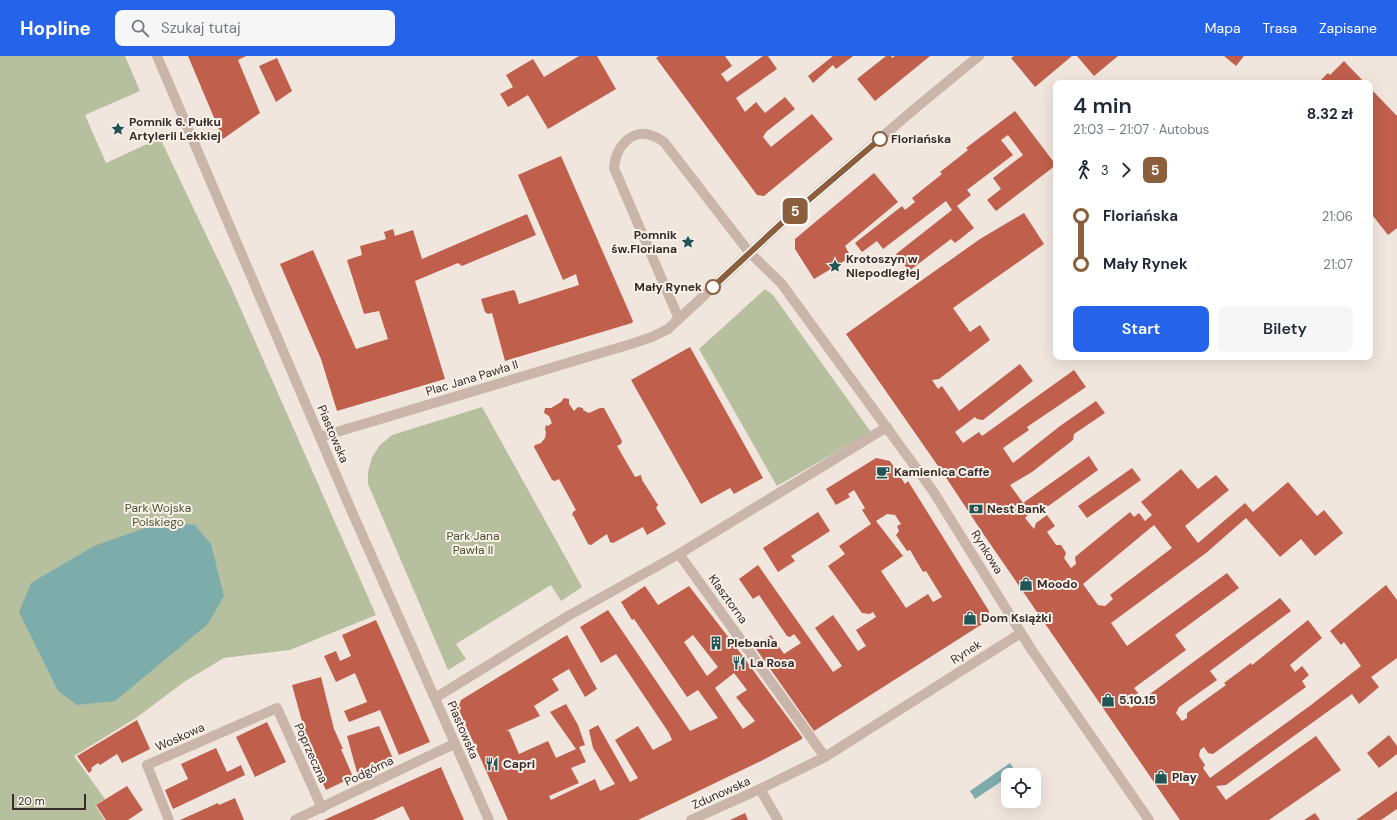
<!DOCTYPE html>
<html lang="pl">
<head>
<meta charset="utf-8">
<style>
	body { margin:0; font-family:"DM Sans",sans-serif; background:#f6f6f7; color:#1f2937; height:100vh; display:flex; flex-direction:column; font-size:15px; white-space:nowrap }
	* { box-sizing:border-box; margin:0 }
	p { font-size:13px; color:#747a83 }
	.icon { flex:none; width:22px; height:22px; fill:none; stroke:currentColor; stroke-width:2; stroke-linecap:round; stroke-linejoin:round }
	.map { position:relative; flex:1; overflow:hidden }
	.sheet { position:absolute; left:1053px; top:24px; width:320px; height:280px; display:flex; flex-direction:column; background:#fff; border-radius:8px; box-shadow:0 4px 16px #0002 }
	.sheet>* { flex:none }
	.badge { padding:0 8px; border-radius:6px; font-size:14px; line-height:26px }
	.tools { position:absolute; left:1001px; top:712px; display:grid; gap:8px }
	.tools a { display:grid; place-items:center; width:40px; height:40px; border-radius:8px; background:#fff; box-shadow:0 4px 16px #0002; font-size:20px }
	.scale { position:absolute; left:12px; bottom:10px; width:74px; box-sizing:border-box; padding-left:4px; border:2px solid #362c29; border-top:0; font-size:11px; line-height:14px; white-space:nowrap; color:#362c29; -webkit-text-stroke:3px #f9f1e9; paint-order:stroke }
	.map>.badge { position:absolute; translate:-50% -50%; box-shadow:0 0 0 2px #fff }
	.legs { display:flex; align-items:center; gap:6px; height:44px; padding:0 20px; font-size:13px }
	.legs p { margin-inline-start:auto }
	.summary { display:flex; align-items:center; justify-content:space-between; height:68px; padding:0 20px }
	h1 { font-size:22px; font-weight:600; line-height:30px }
	.action { display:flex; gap:8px; margin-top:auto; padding:8px 20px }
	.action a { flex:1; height:46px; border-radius:8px; background:#2563eb; color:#fff; font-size:16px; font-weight:600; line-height:46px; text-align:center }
	.action a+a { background:#f6f6f7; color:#1f2937 }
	ul { padding:0 20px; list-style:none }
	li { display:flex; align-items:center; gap:14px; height:48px; font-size:15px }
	li i { display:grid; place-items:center; width:6px; height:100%; margin:0 5px; background:currentColor }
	li i::after { content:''; width:10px; height:10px; margin:-5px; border:3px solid; border-radius:50%; background:#fff }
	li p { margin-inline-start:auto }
	li:first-child i { background:linear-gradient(#0000 50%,currentColor 0) }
	li:last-child i { background:linear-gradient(currentColor 50%,#0000 0) }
	header { display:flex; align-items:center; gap:24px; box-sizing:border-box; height:56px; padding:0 20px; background:#2563eb; color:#fff }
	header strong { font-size:19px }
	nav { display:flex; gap:22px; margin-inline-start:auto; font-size:14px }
	.search { width:280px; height:36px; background:#f6f6f7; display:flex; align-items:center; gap:10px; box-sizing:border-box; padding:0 14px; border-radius:8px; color:#747a83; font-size:15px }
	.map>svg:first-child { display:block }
</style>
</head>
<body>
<header>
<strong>Hopline</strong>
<div class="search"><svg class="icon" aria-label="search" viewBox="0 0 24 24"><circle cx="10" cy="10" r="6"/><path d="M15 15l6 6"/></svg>Szukaj tutaj</div>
<nav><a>Mapa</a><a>Trasa</a><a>Zapisane</a></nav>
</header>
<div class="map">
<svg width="1397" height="764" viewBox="0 0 1397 764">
	<rect width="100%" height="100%" fill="#f1e6dd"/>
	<g fill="#b7c09e">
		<path d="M0,0h125l15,35 -55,24 21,48 54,-25 71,149 145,328 -86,35 -66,8 -40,24 -48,36 -62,38 31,43 -10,6 10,15h-105z"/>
		<path d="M765,233l8,6 98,137 -94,54 -78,-137z"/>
		<path d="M482,351l100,180 -21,14 -10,-16 -95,59 10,15 -18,11 -80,-186v-12l4,-15 8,-12 12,-10z"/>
	</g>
	<g fill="#7dadab">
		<path d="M162,466l33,3 16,19 13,52 -16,28 -93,77 -38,4 -19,-14 -39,-79 12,-29 63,-37z"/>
		<path d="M1010,707l6,9 -8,3v2l-33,22 -5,-8z"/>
	</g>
	<g fill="#c05f4c" fill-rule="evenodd">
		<path d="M188,0h58l-8,4 22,53 -37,26z"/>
		<path d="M579,0h18l19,33 -68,40 -20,-34 -20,12 -8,-13 13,-7 -7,-12 27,-16 11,18z"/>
		<path d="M659,0h66l7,10 -11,8 6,8 36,-26h5l9,13 -41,29 9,14 11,-10 9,11 20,-16 10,12 -29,23 -3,5 8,10 41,-33 21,25 -69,57 -7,-1 -101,-137z"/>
		<path d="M833,0h20l-17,13 -3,-4 -20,18 -5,-7z"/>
		<path d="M886,0h5l1,2 3,-2h35l-55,45 -18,-22z"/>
		<path d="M1014,0h58l-37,31 -24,-29z"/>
		<path d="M1077,0h41l-24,20z"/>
		<path d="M1224,0h20l-8,10z"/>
		<path d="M277,2l15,33 -16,11 -17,-36z"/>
		<path d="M1344,5l21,22h-47l10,-10 2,2z"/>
		<path d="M1370,32l27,28v112l-9,7 -18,-23z"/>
		<path d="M1015,55l41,54 -60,46 -9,-11 14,-11 -8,-11 30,-23 -15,-20 -7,5 12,15 -46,35 4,5 -14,11 17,22 -19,15 -4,-4 -42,32 -13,-17 56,-44 -6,-9 -63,48 -6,-8 -15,11 -7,-9 47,-37 3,4 10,-8 -3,-4 30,-24 -2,-2 28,-22 -2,-2z"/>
		<path d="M561,100l72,165 -1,2 -127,38 -13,-48 -4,1 -3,-2 -4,-13 32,-9 2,1 4,13 60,-19 -3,-11 -13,6 -45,-105z"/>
		<path d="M874,117l24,29 -53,44 6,11 -37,22 -19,-30v-10z"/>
		<path d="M1024,157l20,31 -91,64 17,24 10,-7 10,15 -51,39 -7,1 6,9 4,-3 17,25 61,-47 13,17 -50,39 -6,-1 -2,-2 -20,15 8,11 16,-11 3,4 92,-66 12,17 -59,40 2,3 -26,18 10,15 47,-37 36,-25 9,12 -31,21 -1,6 -41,32 -22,13 13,18 66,-47 9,14 -62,45 -7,-1 -4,4 9,11 2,-6 11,-8 8,11 -8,6 9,13h5l5,8 -2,5 7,10 5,-4 -1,-7 55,-45 4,5 5,-4 6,8 7,-6 -11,-13 40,-33 17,20 18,-14 13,15 -44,36 13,17 47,-40 8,9 35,-30 29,34 7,-6 19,23 -28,23 -14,-17 -21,18 -34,-39 -40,35 -95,70 16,23 100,-73 12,15 -64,47 11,15 -52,38 4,5 -12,9 5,6 149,-110 11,13 -81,60 7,9 -38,27 -3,6 6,8 5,-3v-5l39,-28 -2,-2 27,-20 1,2 56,-45 14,18 -32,27 5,7 7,-6 7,9 -7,6 4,6 -93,67 -5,-1 -4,-6 -4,3 -1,6 6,9 -2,3 7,10 101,-73 50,-39 -17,-24 -3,3 -11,-14 56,-46 11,15v58l-26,19 8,10 -20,17 -7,-10 -126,91 -10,1 10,14 90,-64 25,34 -72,50h-89l-198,-288 -37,-56 -99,-142 134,-95zM1154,469l18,23 -62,47 3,4 -8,7 -7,-1 -15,-21z"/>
		<path d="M527,158l9,21 -74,31 -4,-3 -43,18 30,98 -108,32 -16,-52 -41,-95 33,-14 43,99 32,-10 -9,-28 -15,3 -17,-54 15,-5 -2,-9 26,-7 -2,-7 9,-3 2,7 18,-6 9,29z"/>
		<path d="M690,291l73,131 -29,16 -4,-6 -29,16 -70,-124z"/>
		<path d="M564,342l5,1v5l5,7 4,-4 5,1v2l6,3 11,-5h4l18,33 -1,3 -4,2 18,31 6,-2 1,5 16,25 -2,3 10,16 -19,11 -4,-8 -30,16 -3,-1 -3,-8 -16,11 -3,-1 -15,-29 -1,1 1,-4 3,-2 -17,-31 -4,2 -3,-1 -18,-33 1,-2 6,-2 4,-5 1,-6 -1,-3 1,-4 2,1 4,-3 -3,-7 -5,-3 1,-5h6l10,-6z"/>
		<path d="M876,402l14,3 15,23 3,-3 81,130 -2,10 -173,110 -60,-85 17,-11 13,19 17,-11 -7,-9 -4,3 -3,-1 -28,-41 -6,4 -14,-20 19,-14 75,107 9,-6 -27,-38 18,-13 25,36 8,-5 -10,-16 20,-13 -3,-5 -3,2 -8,-1 -34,-47 17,-12 -6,-8 32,-22 -9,-14 3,-2 -11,-18 -6,4 2,3 -14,8 -10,-16zM887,458l8,1 6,9 -4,2 2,5 -3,4 11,16 3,-1 13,22 3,-1 16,26 -9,5 -5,-8 -22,14 -25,-37 22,-15 -27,-35z"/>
		<path d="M1132,412l9,12 -54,38 -9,-12z"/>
		<path d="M818,456l12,19 -39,25 4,5 -17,11 -15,-24z"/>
		<path d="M645,530l13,19 31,-19 50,65 63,86v2l-39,21 -125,60h-130l-50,-112 3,-8 106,-65 30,54 -12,8 -16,-28 -17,10 7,11 -25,16 6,10 -34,15h3l10,23 29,-13 8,17 20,-9 -26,-37 16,-8 12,21 7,20 -6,2 7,15 -15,6 8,15 -30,13 2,4 44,-21 5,12 15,-7 -22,-36 -4,-18 9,-5 32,57 8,-4 -23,-38 23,-14 15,24 19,-10 -3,-7 -53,-79 -15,9 -21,-36 28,-17 82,121 28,-13 -20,-28 -11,7 -53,-78 -2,1 -11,-18zM693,579l25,32 -11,9 -23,-34zM734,617l13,17 -11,7 19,24 -12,8 -28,-41z"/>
		<path d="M376,564l54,122 -31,13 -19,-45 -31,12 -5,-11 23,-9 -12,-29 -19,9 -12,-26 12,-5 4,10 11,-5 -9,-21z"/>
		<path d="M321,621l13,52 9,20h-2l12,28 -27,13 -30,-63 7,-2 -11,-40z"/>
		<path d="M137,664l13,29 -28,14 -5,-9 -17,11 -2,-2 -7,5 1,2 -3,3 -12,-17z"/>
		<path d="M267,666l19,40 -31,15 -19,-40z"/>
		<path d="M379,670l14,33 -35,17 -11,-40z"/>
		<path d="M1389,679l8,11v8l-18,14 -12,-15z"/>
		<path d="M216,692l11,24 14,-7 4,10 -72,34 -8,-19 23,-11 -7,-15z"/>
		<path d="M441,711l23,53h-54l-7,-14 -30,14h-49z"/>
		<path d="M127,730l16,24 -15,10h-22l-10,-15z"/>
		<path d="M1397,735v18l-16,11h-25z"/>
		<path d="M235,742l9,22h-64l38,-17 1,2z"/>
		<path d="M745,757l3,7h-18z"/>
		<path d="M1315,757l5,7h-16z"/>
	</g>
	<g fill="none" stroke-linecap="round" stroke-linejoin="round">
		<g stroke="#c9b5a9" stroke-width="10">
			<path d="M157,0l191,447 141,317"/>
			<path d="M679,263l-65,-151c1,-20 18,-41 39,-32 4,1 8,4 11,6l85,110 32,31 152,208 98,158 118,171"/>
			<path d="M320,381l311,-93 21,-7 16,-8 116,-108 134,-115 61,-50"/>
			<path d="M679,498l146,203"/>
			<path d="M435,642l133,-82 111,-62 208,-127"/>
			<path d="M760,733l18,31"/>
			<path d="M169,764l-22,-55 130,-57 45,100"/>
			<path d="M295,764l159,-76"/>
			<path d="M691,764l69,-31 65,-32 196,-124"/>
		</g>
	</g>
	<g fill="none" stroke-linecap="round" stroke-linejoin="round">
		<g stroke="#fff" stroke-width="9">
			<path id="line-1" d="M713,231l71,-66 96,-82"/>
		</g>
		<use href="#line-1" stroke="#8b5e3c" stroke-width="6"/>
	</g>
	<defs>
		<g id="sight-bare" transform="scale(1.08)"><path d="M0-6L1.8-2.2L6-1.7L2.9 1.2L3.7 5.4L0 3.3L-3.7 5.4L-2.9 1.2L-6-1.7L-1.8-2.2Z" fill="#205655" stroke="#f9f1e9" stroke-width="2.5" paint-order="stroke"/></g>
		<g id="cafe-bare" transform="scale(1.08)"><path d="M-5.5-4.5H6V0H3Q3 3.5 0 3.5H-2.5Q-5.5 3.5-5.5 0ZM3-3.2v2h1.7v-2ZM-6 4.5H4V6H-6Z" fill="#205655" stroke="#f9f1e9" stroke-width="2.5" paint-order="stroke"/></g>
		<g id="bank-bare" transform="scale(1.08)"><path d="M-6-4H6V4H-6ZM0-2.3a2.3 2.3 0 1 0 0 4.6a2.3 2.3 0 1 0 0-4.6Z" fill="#205655" stroke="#f9f1e9" stroke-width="2.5" paint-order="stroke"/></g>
		<g id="shop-bare" transform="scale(1.08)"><path d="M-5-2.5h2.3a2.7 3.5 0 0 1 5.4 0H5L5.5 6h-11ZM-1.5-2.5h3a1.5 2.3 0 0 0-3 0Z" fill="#205655" stroke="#f9f1e9" stroke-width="2.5" paint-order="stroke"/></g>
		<g id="building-bare" transform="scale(1.08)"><path d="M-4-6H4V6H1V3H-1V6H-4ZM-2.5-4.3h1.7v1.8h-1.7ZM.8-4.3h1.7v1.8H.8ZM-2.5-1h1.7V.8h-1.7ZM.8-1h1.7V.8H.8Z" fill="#205655" stroke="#f9f1e9" stroke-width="2.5" paint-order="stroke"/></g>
		<g id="restaurant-bare" transform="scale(1.08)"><path d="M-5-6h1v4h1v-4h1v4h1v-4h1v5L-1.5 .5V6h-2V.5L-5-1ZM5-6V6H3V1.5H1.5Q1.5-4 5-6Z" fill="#205655" stroke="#f9f1e9" stroke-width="2.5" paint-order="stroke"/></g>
	</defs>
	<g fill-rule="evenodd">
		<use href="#sight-bare" x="118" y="73"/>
		<use href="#sight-bare" x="688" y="186"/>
		<use href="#sight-bare" x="835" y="210"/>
		<use href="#cafe-bare" x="883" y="416"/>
		<use href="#bank-bare" x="976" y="453"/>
		<use href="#shop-bare" x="1026" y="528"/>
		<use href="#shop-bare" x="970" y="562"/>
		<use href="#building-bare" x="716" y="587"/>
		<use href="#restaurant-bare" x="739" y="607"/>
		<use href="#shop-bare" x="1108" y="644"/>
		<use href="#restaurant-bare" x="492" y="708"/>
		<use href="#shop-bare" x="1161" y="721"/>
	</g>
	<g fill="#fff" stroke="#8b5e3c" stroke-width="2">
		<circle cx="880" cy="83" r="7"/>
		<circle cx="713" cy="231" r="7"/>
	</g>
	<g text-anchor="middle" stroke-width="4" stroke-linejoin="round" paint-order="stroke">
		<g font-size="12" font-weight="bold" fill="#362c29" stroke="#f9f1e9" text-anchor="start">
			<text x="129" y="70">Pomnik 6. Pułku<tspan x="129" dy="14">Artylerii Lekkiej</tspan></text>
			<text x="677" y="183" text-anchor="end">Pomnik<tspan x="677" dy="14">św.Floriana</tspan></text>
			<text x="846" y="207">Krotoszyn w<tspan x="846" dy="14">Niepodległej</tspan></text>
			<text x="894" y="420">Kamienica Caffe</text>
			<text x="987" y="457">Nest Bank</text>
			<text x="1037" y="532">Moodo</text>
			<text x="981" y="566">Dom Książki</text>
			<text x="727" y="591">Plebania</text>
			<text x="750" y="611">La Rosa</text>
			<text x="1119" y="648">5.10.15</text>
			<text x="503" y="712">Capri</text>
			<text x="1172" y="725">Play</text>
		</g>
		<g font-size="12" font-weight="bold" fill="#362c29" stroke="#f9f1e9" text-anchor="start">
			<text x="891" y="87">Floriańska</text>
			<text x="702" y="235" text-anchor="end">Mały Rynek</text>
		</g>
		<g font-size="12" fill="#362c29" stroke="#f9f1e9">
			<text transform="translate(472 322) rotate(-17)" y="4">Plac Jana Pawła II</text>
			<text transform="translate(333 378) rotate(67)" y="4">Piastowska</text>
			<text transform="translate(987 496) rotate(58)" y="4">Rynkowa</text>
			<text transform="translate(728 543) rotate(54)" y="4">Klasztorna</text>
			<text transform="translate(966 596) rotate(-32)" y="4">Rynek</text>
			<text transform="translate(463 674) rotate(67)" y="4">Piastowska</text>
			<text transform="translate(180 681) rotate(-24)" y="4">Woskowa</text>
			<text transform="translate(311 697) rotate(66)" y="4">Poprzeczna</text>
			<text transform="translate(369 715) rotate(-26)" y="4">Podgórna</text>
			<text transform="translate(721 737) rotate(-24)" y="4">Zdunowska</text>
		</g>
		<g font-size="12" fill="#49542e" stroke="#f9f1e9">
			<text x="158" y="456">Park Wojska<tspan x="158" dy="14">Polskiego</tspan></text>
			<text x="473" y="484">Park Jana<tspan x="473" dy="14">Pawła II</tspan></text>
		</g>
	</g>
</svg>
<div class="tools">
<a><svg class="icon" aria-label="locate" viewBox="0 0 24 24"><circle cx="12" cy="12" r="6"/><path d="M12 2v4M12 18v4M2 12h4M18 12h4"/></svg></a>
</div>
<div class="scale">20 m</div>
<b class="badge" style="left:795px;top:155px;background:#8b5e3c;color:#fff">5</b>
<section class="sheet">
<div class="summary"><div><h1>4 min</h1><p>21:03 – 21:07 · Autobus</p></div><b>8.32 zł</b></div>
<div class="legs"><svg class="icon" aria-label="walk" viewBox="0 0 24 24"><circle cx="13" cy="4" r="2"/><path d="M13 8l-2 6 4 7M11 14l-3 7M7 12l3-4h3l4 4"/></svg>3<svg class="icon" aria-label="forward" viewBox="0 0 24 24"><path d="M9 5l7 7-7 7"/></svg><b class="badge" style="background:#8b5e3c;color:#fff">5</b></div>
<ul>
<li><i style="color:#8b5e3c"></i><b>Floriańska</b><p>21:06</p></li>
<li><i style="color:#8b5e3c"></i><b>Mały Rynek</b><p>21:07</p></li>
</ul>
<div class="action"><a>Start</a><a>Bilety</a></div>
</section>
</div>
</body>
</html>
